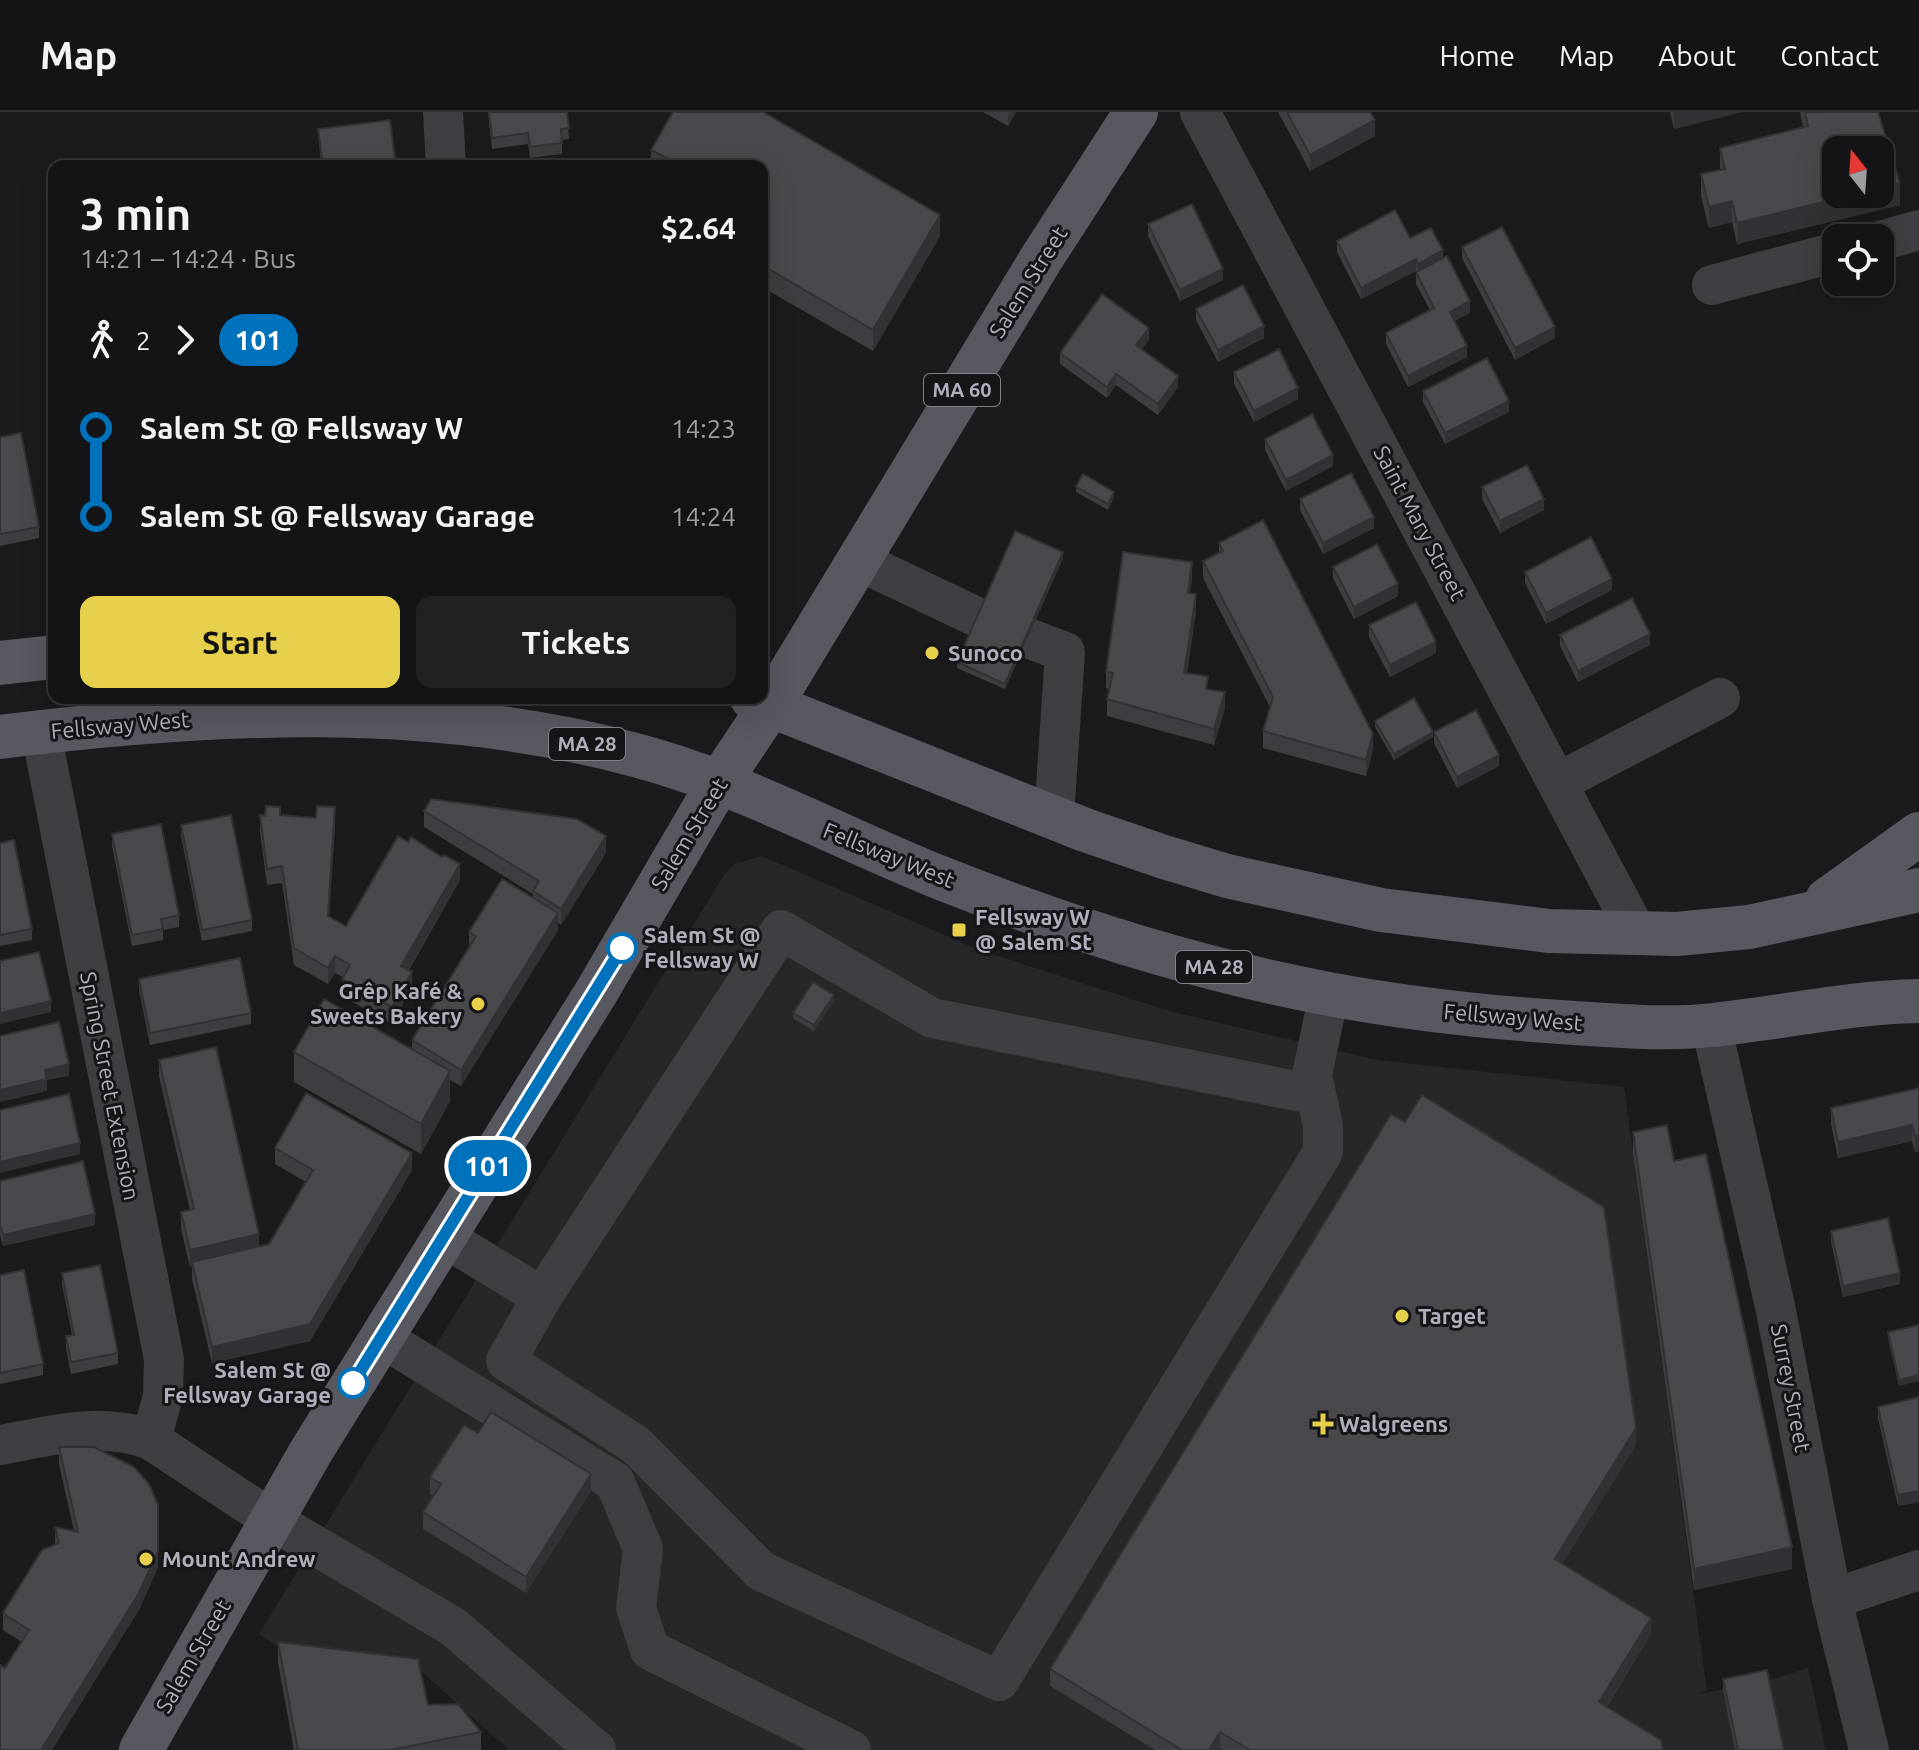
<!DOCTYPE html>
<html lang="en">
<head>
<meta charset="utf-8">
<style>
	body { margin:0; font-family:Ubuntu,sans-serif; background:#212123; color:#f1f3f6; height:100vh; display:flex; flex-direction:column; font-size:30px; white-space:nowrap }
	* { box-sizing:border-box; margin:0 }
	p { font-size:26px; color:#9d9ea1 }
	.icon { flex:none; width:44px; height:44px; fill:none; stroke:currentColor; stroke-width:2; stroke-linecap:round; stroke-linejoin:round }
	.map { position:relative; flex:1; overflow:hidden }
	.side { position:absolute; left:48px; top:48px; width:720px; height:544px; display:flex; flex-direction:column; background:#141416; border-radius:16px; box-shadow:0 8px 32px #0002,0 0 0 2px #333335 }
	.side>* { flex:none }
	.badge { padding:0 16px; border-radius:26px; font-size:28px; line-height:52px }
	.needle { width:52px; rotate:343deg }
	.controls { position:absolute; left:1822px; top:24px; display:grid; gap:16px }
	.controls a { display:grid; place-items:center; width:72px; height:72px; border-radius:16px; background:#141416; box-shadow:0 8px 32px #0002,0 0 0 2px #333335; font-size:40px }
	.map>.badge { position:absolute; translate:-50% -50%; box-shadow:0 0 0 4px #fff }
	.legs { display:flex; align-items:center; gap:12px; height:88px; padding:0 32px; font-size:26px }
	.legs p { margin-inline-start:auto }
	.head { display:flex; align-items:center; justify-content:space-between; height:136px; padding:0 32px }
	h1 { font-size:44px; font-weight:700; line-height:60px }
	.action { display:flex; gap:16px; margin-top:auto; padding:16px 32px }
	.action a { flex:1; height:92px; border-radius:16px; background:#e5cf4b; color:#111; font-size:32px; font-weight:700; line-height:92px; text-align:center }
	.action a+a { background:#212123; color:#f1f3f6 }
	ul { padding:0 32px; list-style:none }
	li { display:flex; align-items:center; gap:28px; height:88px; font-size:30px }
	li i { display:grid; place-items:center; width:12px; height:100%; margin:0 10px; background:currentColor }
	li i::after { content:''; width:20px; height:20px; margin:-10px; border:6px solid; border-radius:50%; background:#141416 }
	li p { margin-inline-start:auto }
	li:first-child i { background:linear-gradient(#0000 50%,currentColor 0) }
	li:last-child i { background:linear-gradient(currentColor 50%,#0000 0) }
	header { display:flex; align-items:center; gap:48px; box-sizing:border-box; height:112px; padding:0 40px; background:#141416; border-bottom:2px solid #333335 }
	header strong { font-size:38px }
	nav { display:flex; gap:44px; margin-inline-start:auto; font-size:28px }
	.map>svg:first-child { display:block }
</style>
</head>
<body>
<header>
<strong>Map</strong>
<nav><a>Home</a><a>Map</a><a>About</a><a>Contact</a></nav>
</header>
<div class="map">
<svg width="1919" height="1638" viewBox="0 0 1919 1638">
	<rect width="100%" height="100%" fill="#1b1b1d"/>
	<path fill="#27272a" d="M762,744l217,94 190,61 208,49 247,27 83,604 -8,3 68,-13 41,-13 18,82h-1317l-89,-80 -130,-15 -31,-21 465,-759 11,-11z"/>
	<g fill="none" stroke-linecap="round" stroke-linejoin="round">
		<g stroke="#3e3e43" stroke-width="40">
			<path d="M443,0l3,54"/>
			<path d="M1200,0l438,823"/>
			<path d="M1880,129l39,-11"/>
			<path d="M1712,173l124,-33"/>
			<path d="M859,449l120,57"/>
			<path d="M1028,526l37,14 -11,165"/>
			<path d="M41,620l123,627 -1,37 -12,44"/>
			<path d="M1559,670l161,-84"/>
			<path d="M1711,913l64,281 57,293 37,151"/>
			<path d="M444,1125l98,60 -36,64 130,84 125,126 238,110 324,-529v-26l-11,-51 17,-81"/>
			<path d="M542,1185l239,-367 151,88 384,77"/>
			<path d="M381,1225l234,145 28,67 -7,59 14,42 201,100"/>
			<path d="M0,1333c50,-9 101,-24 151,-5l121,80 180,106 144,124"/>
			<path d="M1832,1487l87,-29"/>
		</g>
		<g stroke="#585860" stroke-width="44">
			<path d="M0,551l54,-6"/>
			<path d="M752,586l333,132 79,27 63,19 154,34 168,21 128,3 72,-7 170,-37"/>
			<path d="M0,625c211,-26 432,-38 639,19 104,28 202,82 302,122 126,50 255,91 388,116 81,15 163,24 246,29 45,3 92,7 138,2 69,-7 136,-23 206,-24"/>
			<path d="M1827,788l92,-66"/>
			<path d="M141,1638l169,-297 287,-462 121,-207 54,-81 269,-444 95,-147"/>
		</g>
	</g>
	<g fill="#3e3e42">
		<path d="M488,0h79l2,27 -7,1v14l-32,4 -2,-14 -36,5z"/>
		<path d="M673,0h90l177,103v21l-67,115 -111,-64v-121h-111v-16z"/>
		<path d="M983,0h33l-8,14z"/>
		<path d="M1278,0h92l5,24 -65,35z"/>
		<path d="M1670,0h72l-68,17z"/>
		<path d="M1800,0h78l22,93 -163,39 -5,-22 -23,6 -8,-32v-22l19,-4v-22l83,-21z"/>
		<path d="M318,17l77,30v7h-74z"/>
		<path d="M1148,112l75,56 -43,21 -32,-65z"/>
		<path d="M1337,129l106,17 27,55 -16,8 13,36 -59,30 -22,-43v-11l44,-23 -14,-26v-13l-55,28 -24,-47z"/>
		<path d="M1462,135l93,91 -40,22 -53,-102z"/>
		<path d="M1196,197l68,29 -46,24 -22,-42z"/>
		<path d="M1149,228l-7,9 36,38 -20,28 -42,-30 -9,13 -47,-34v-11z"/>
		<path d="M1234,260l64,27 -44,23 -20,-38z"/>
		<path d="M1423,279l86,21 -64,32 -22,-42z"/>
		<path d="M0,325l39,90v11l-39,8z"/>
		<path d="M1265,327l68,27 -47,25 -21,-41z"/>
		<path d="M50,330h4v32l-4,-20z"/>
		<path d="M1076,375l38,10 -6,13 -32,-18z"/>
		<path d="M1482,375l62,23 -44,23 -18,-34z"/>
		<path d="M1300,387l74,29 -51,26 -23,-44z"/>
		<path d="M1219,431l154,207 -7,26 -103,-28v-17l7,-24 -67,-129v-17l16,-8z"/>
		<path d="M1063,446l-58,131 -48,-21v-6z"/>
		<path d="M1333,455l65,29 -44,23 -21,-41z"/>
		<path d="M1525,460l87,18 -66,34 -21,-41z"/>
		<path d="M1192,466l-2,15 6,18 -9,62 21,17 17,18 -11,37 -107,-29v-17l2,-10 -3,-1v-16z"/>
		<path d="M1369,513l67,28 -46,24 -21,-40z"/>
		<path d="M1560,523l90,10 -72,37 -18,-36z"/>
		<path d="M1375,609l58,16 -39,23 -19,-33z"/>
		<path d="M1434,620l65,34 -42,22 -23,-45z"/>
		<path d="M424,699l182,42 -45,72 -3,-2v7l-97,156 -11,-6v21l-29,53 -127,-72v-30l118,-2v-10l57,-93v-15l64,-34v-4l-109,-67z"/>
		<path d="M260,703h20l55,9 -6,92 17,10 114,-46 -51,90 3,18 -20,36 -50,-28 1,-19 -8,-4 -7,11 -34,-19 -12,-82 -15,2 -7,-53z"/>
		<path d="M181,713l71,95v11l-50,10 -21,-105z"/>
		<path d="M112,722l67,81v12l-16,3v10l-31,6 -20,-100z"/>
		<path d="M0,731l32,86v11l-32,6z"/>
		<path d="M139,867l112,34v11l-101,21 -11,-55z"/>
		<path d="M834,889l-20,30 -21,-13v-5z"/>
		<path d="M159,948l100,187 10,-3 37,-62 -31,-18v-16l137,22 -102,171 -98,22 -20,-84v-13l-2,1 -9,-38v-17l9,-2 -31,-134z"/>
		<path d="M1919,976v63l-4,1 -3,-11 -74,17 -7,-34v-16z"/>
		<path d="M1633,1020l41,29 118,408 -98,21 -61,-437z"/>
		<path d="M0,1069l95,44 -92,21 -3,-11z"/>
		<path d="M1831,1119l69,53 -57,13 -12,-55z"/>
		<path d="M62,1161l56,80v11l-47,10 -5,-26v-12l6,-1 -10,-51z"/>
		<path d="M0,1163l43,89v11l-43,9z"/>
		<path d="M1919,1213l-20,61 -11,-48v-6z"/>
		<path d="M1919,1285v105l-21,4 -20,-88v-11z"/>
		<path d="M478,1321l113,58 -65,102 -103,-64v-17l11,-16 -4,-2v-17z"/>
		<path d="M1636,1333l-74,119 89,70 -44,73 56,43h-440l-3,-2 -1,2h-64l-105,-64v-17z"/>
		<path d="M59,1335l99,120 -19,43 -134,58 17,-26 -19,-12v-17l52,-69v-17l19,4 -15,-67z"/>
		<path d="M278,1530l150,63 53,27v18h-187l-16,-87z"/>
		<path d="M1723,1567l61,71h-49l-12,-60z"/>
	</g>
	<g fill="#323236">
		<path d="M1009,0h7l-8,14v-11z"/>
		<path d="M1674,0h68l-68,17z"/>
		<path d="M1375,8v16l-65,35v-16z"/>
		<path d="M1900,71v22l-163,39v-21l119,-29h24v-6z"/>
		<path d="M1732,89v21l-23,6v-21z"/>
		<path d="M940,103v21l-67,115v-21z"/>
		<path d="M1443,138v12l-25,13v-11z"/>
		<path d="M1416,147v12l-55,28v-11z"/>
		<path d="M1223,157v11l-43,21v-11z"/>
		<path d="M1470,189v12l-20,10v-11z"/>
		<path d="M1264,214v12l-46,24v-12z"/>
		<path d="M1555,215v11l-40,22v-12z"/>
		<path d="M1149,216v12l-13,17v-12z"/>
		<path d="M1467,234v11l-59,30v-11z"/>
		<path d="M1116,262v11l-9,13v-11z"/>
		<path d="M1178,264v11l-20,28v-11z"/>
		<path d="M1298,276v11l-44,23v-11z"/>
		<path d="M1509,289v11l-64,32v-11z"/>
		<path d="M1333,343v11l-47,25v-11z"/>
		<path d="M1114,380v5l-6,13v-6z"/>
		<path d="M1544,387v11l-44,23v-12z"/>
		<path d="M1374,405v11l-51,26v-11z"/>
		<path d="M1063,440v6l-58,131v-5z"/>
		<path d="M1192,450v16l-4,31v-16z"/>
		<path d="M1612,467v11l-66,34v-11z"/>
		<path d="M1398,472v12l-44,23v-12z"/>
		<path d="M1196,482v17l-12,78v-16z"/>
		<path d="M1650,522v11l-72,37v-11z"/>
		<path d="M1436,530v11l-46,24v-12z"/>
		<path d="M1225,580v16l-11,37v-16z"/>
		<path d="M1433,620v5l-39,23v-6z"/>
		<path d="M1373,622v16l-7,26v-16z"/>
		<path d="M1499,643v11l-42,22v-11z"/>
		<path d="M335,695v17l-7,108v-16z"/>
		<path d="M606,724v17l-45,72v-16z"/>
		<path d="M460,752v16l-59,102v-16z"/>
		<path d="M558,801v17l-97,156v-16z"/>
		<path d="M335,844v17l-7,11v-16z"/>
		<path d="M412,860v16l-20,36v-17z"/>
		<path d="M834,883v6l-20,30v-6z"/>
		<path d="M51,889v11l-51,12v-11z"/>
		<path d="M69,952v12l-22,4v11l-47,11v-12l45,-20z"/>
		<path d="M450,959v30l-29,53v-30z"/>
		<path d="M1912,1013v16l-74,17v-16z"/>
		<path d="M1919,1023v16l-4,1v-16z"/>
		<path d="M80,1031v11l-80,19v-11z"/>
		<path d="M412,1041v17l-102,171 -98,22v-16z"/>
		<path d="M95,1102v11l-92,21v-11z"/>
		<path d="M259,1122v17l-67,11v4l-2,1v-17z"/>
		<path d="M1900,1161v11l-57,13v-11z"/>
		<path d="M1919,1263v6l-20,5v-6z"/>
		<path d="M1636,1316v17l-81,130v-16z"/>
		<path d="M591,1362v17l-65,102v-16z"/>
		<path d="M1919,1379v11l-21,4v-11z"/>
		<path d="M1792,1435v22l-98,21v-21z"/>
		<path d="M158,1439v16l-19,43 -87,140h-11z"/>
		<path d="M1651,1506v16l-52,85v-17z"/>
		<path d="M1220,1620v16l-1,2h-10z"/>
	</g>
	<g fill="#48484d" stroke="#323236" stroke-width="2">
		<path d="M489,0h78l2,16 -8,1 1,14 -32,4 -2,-14 -36,5z"/>
		<path d="M673,0h90l177,103 -67,115 -111,-65v-99h-97l4,-7 -18,-9z"/>
		<path d="M1287,0h83l5,8 -65,35z"/>
		<path d="M1805,0h73l22,71 -20,5v-38h-44v44h20l-119,29 -5,-22 -23,6 -8,-33 24,-5 -5,-21 88,-22z"/>
		<path d="M390,8l5,39 -58,7h-14l-5,-37z"/>
		<path d="M564,52v2h-19z"/>
		<path d="M1192,92l31,65 -43,21 -32,-66z"/>
		<path d="M1395,98l15,28 21,-10 12,22 -25,14 -2,-5 -55,29 -24,-47z"/>
		<path d="M1502,115l53,100 -40,21 -53,-101z"/>
		<path d="M1447,144l23,45 -20,11 17,34 -59,30 -22,-43 48,-25 -18,-36z"/>
		<path d="M1243,173l21,41 -46,24 -22,-41z"/>
		<path d="M1102,182l47,34 -13,17 42,31 -20,28 -42,-30 -9,13 -47,-34z"/>
		<path d="M1279,237l19,39 -44,23 -20,-39z"/>
		<path d="M1487,246l22,43 -64,32 -22,-42z"/>
		<path d="M1312,302l21,41 -47,25 -21,-41z"/>
		<path d="M21,321l18,94 -39,7v-97z"/>
		<path d="M50,330h4v21z"/>
		<path d="M1527,353l17,34 -44,22 -18,-34z"/>
		<path d="M1351,361l23,44 -51,26 -23,-44z"/>
		<path d="M1083,362l31,18 -6,12 -32,-17z"/>
		<path d="M1263,408l110,214 -7,26 -103,-29 10,-34 -70,-136 20,-10 -4,-8z"/>
		<path d="M1015,419l48,21 -58,132 -48,-22z"/>
		<path d="M1591,425l21,42 -66,34 -21,-41z"/>
		<path d="M1377,432l21,40 -44,23 -21,-40z"/>
		<path d="M1123,440l69,10 -4,31 8,1 -12,79 24,3 -2,13 19,3 -11,37 -107,-30 6,-26 -7,-1z"/>
		<path d="M1632,486l18,36 -72,37 -18,-36z"/>
		<path d="M1416,490l20,40 -46,23 -21,-40z"/>
		<path d="M1414,586l19,34 -39,22 -19,-33z"/>
		<path d="M1476,598l23,45 -42,22 -23,-45z"/>
		<path d="M431,687l146,20 29,17 -45,73 -28,-18 6,-10 -115,-70z"/>
		<path d="M266,694l14,1v8l36,3 1,-12 18,1 -7,109 18,10 52,-90 10,6 3,-5 31,20 2,-2 16,9 -59,102 11,6 -20,35 -50,-28 8,-14 -15,-9 -7,12 -34,-20 -12,-82 -15,3 -7,-54 5,1z"/>
		<path d="M231,703l21,105 -50,10 -21,-105z"/>
		<path d="M161,712l18,91 -18,4 2,10 -31,6 -20,-101z"/>
		<path d="M14,728l18,89 -32,6v-92z"/>
		<path d="M502,767l56,34 -97,157 -49,-30 64,-104 -7,-4z"/>
		<path d="M39,840l12,49 -51,12v-52z"/>
		<path d="M240,846l11,55 -101,20 -11,-54z"/>
		<path d="M813,870l21,13 -20,30 -21,-12z"/>
		<path d="M324,887l126,72 -29,53 -127,-72z"/>
		<path d="M59,910l10,42 -24,6 2,9 -47,11v-54z"/>
		<path d="M216,935l43,187 -69,16 -9,-38 13,-3 -35,-149z"/>
		<path d="M1919,976v47l-4,1 -3,-11 -74,17 -7,-34z"/>
		<path d="M306,981l106,60 -102,171 -98,23 -20,-85 77,-18 44,-74 -38,-22z"/>
		<path d="M69,982l11,49 -80,19v-52z"/>
		<path d="M1422,983l182,112 32,221 -81,131 96,59 -52,84 62,38 2,10h-413l-30,-18 -11,18h-27l-132,-81 341,-555 14,8z"/>
		<path d="M1667,1013l7,36 32,-7 86,393 -98,22 -61,-437z"/>
		<path d="M83,1049l12,53 -92,21 -3,-11v-43z"/>
		<path d="M1888,1106l12,55 -57,13 -12,-55z"/>
		<path d="M100,1153l18,88 -47,9 -5,-26 8,-1 -12,-62z"/>
		<path d="M24,1158l19,94 -43,9v-98z"/>
		<path d="M1919,1213v50l-20,5 -11,-48z"/>
		<path d="M1919,1285v94l-21,4 -20,-88z"/>
		<path d="M491,1300l100,62 -65,103 -103,-65 18,-28 -11,-7 34,-52 14,8z"/>
		<path d="M59,1335h35l40,20 15,17 9,21v46l-19,42 -98,157h-41v-85l5,3 24,-38 -26,-17 39,-63 17,-7 -4,-16 23,5z"/>
		<path d="M278,1530l140,17 10,46 30,-1 23,28 -91,18h-92z"/>
		<path d="M1767,1558l17,80h-46l-15,-71z"/>
	</g>
	<g fill="none" stroke-linecap="round" stroke-linejoin="round">
		<g stroke="#fff" stroke-width="18">
			<path id="line-1" d="M353,1271l269,-435"/>
		</g>
		<use href="#line-1" stroke="#0072bc" stroke-width="12"/>
	</g>
	<g fill="#e5cf4b" stroke="#161618" stroke-width="3">
		<circle cx="932" cy="541" r="8"/>
		<rect x="951" y="810" width="16" height="16" rx="4"/>
		<circle cx="478" cy="892" r="8"/>
		<circle cx="1402" cy="1204" r="8"/>
		<path d="M1319 1300h8v8h8v8h-8v8h-8v-8h-8v-8h8z"/>
		<circle cx="146" cy="1447" r="8"/>
	</g>
	<g fill="#fff" stroke="#0072bc" stroke-width="4">
		<circle cx="622" cy="836" r="14"/>
		<circle cx="353" cy="1271" r="14"/>
	</g>
	<g text-anchor="middle" stroke-width="6" stroke-linejoin="round" paint-order="stroke">
		<g fill="#161618" stroke="#80828a" stroke-width="2">
			<rect x="924" y="262" width="76" height="32" rx="6"/>
			<rect x="549" y="616" width="76" height="32" rx="6"/>
			<rect x="1176" y="839" width="76" height="32" rx="6"/>
		</g>
		<g font-size="20" font-weight="bold" fill="#aeb0bb">
			<text x="962" y="285">MA 60</text>
			<text x="587" y="639">MA 28</text>
			<text x="1214" y="862">MA 28</text>
		</g>
		<g font-size="22" fill="#aeb0bb" stroke="#161618">
			<text transform="translate(1028 170) rotate(-58)" y="8">Salem Street</text>
			<text transform="translate(1420 411) rotate(62)" y="8">Saint Mary Street</text>
			<text transform="translate(120 613) rotate(-5)" y="8">Fellsway West</text>
			<text transform="translate(689 722) rotate(-59)" y="8">Salem Street</text>
			<text transform="translate(889 743) rotate(22)" y="8">Fellsway West</text>
			<text transform="translate(1513 905) rotate(5)" y="8">Fellsway West</text>
			<text transform="translate(110 974) rotate(79)" y="8">Spring Street Extension</text>
			<text transform="translate(1791 1276) rotate(79)" y="8">Surrey Street</text>
			<text transform="translate(193 1544) rotate(-60)" y="8">Salem Street</text>
		</g>
		<g font-size="22" font-weight="bold" fill="#aeb0bb" stroke="#161618" text-anchor="start">
			<text x="948" y="549">Sunoco</text>
			<text x="975" y="813">Fellsway W<tspan x="975" dy="25">@ Salem St</tspan></text>
			<text x="462" y="887" text-anchor="end">Grêp Kafé &amp;<tspan x="462" dy="25">Sweets Bakery</tspan></text>
			<text x="1418" y="1212">Target</text>
			<text x="1339" y="1320">Walgreens</text>
			<text x="162" y="1455">Mount Andrew</text>
		</g>
		<g font-size="22" font-weight="bold" fill="#aeb0bb" stroke="#161618" text-anchor="start">
			<text x="644" y="831">Salem St @<tspan x="644" dy="25">Fellsway W</tspan></text>
			<text x="331" y="1266" text-anchor="end">Salem St @<tspan x="331" dy="25">Fellsway Garage</tspan></text>
		</g>
	</g>
</svg>
<div class="controls">
<a><svg class="needle" viewBox="-14 -14 28 28"><path d="M0-13l5 13h-10z" fill="#e53935"/><path d="M0 13l5-13h-10z" fill="#9d9ea1"/></svg></a>
<a><svg class="icon" aria-label="locate" viewBox="0 0 24 24"><circle cx="12" cy="12" r="6"/><path d="M12 2v4M12 18v4M2 12h4M18 12h4"/></svg></a>
</div>
<b class="badge" style="left:488px;top:1054px;background:#0072bc;color:#fff">101</b>
<section class="side">
<div class="head"><div><h1>3 min</h1><p>14:21 – 14:24 · Bus</p></div><b>$2.64</b></div>
<div class="legs"><svg class="icon" aria-label="walk" viewBox="0 0 24 24"><circle cx="13" cy="4" r="2"/><path d="M13 8l-2 6 4 7M11 14l-3 7M7 12l3-4h3l4 4"/></svg>2<svg class="icon" aria-label="forward" viewBox="0 0 24 24"><path d="M9 5l7 7-7 7"/></svg><b class="badge" style="background:#0072bc;color:#fff">101</b></div>
<ul>
<li><i style="color:#0072bc"></i><b>Salem St @ Fellsway W</b><p>14:23</p></li>
<li><i style="color:#0072bc"></i><b>Salem St @ Fellsway Garage</b><p>14:24</p></li>
</ul>
<div class="action"><a>Start</a><a>Tickets</a></div>
</section>
</div>
</body>
</html>
